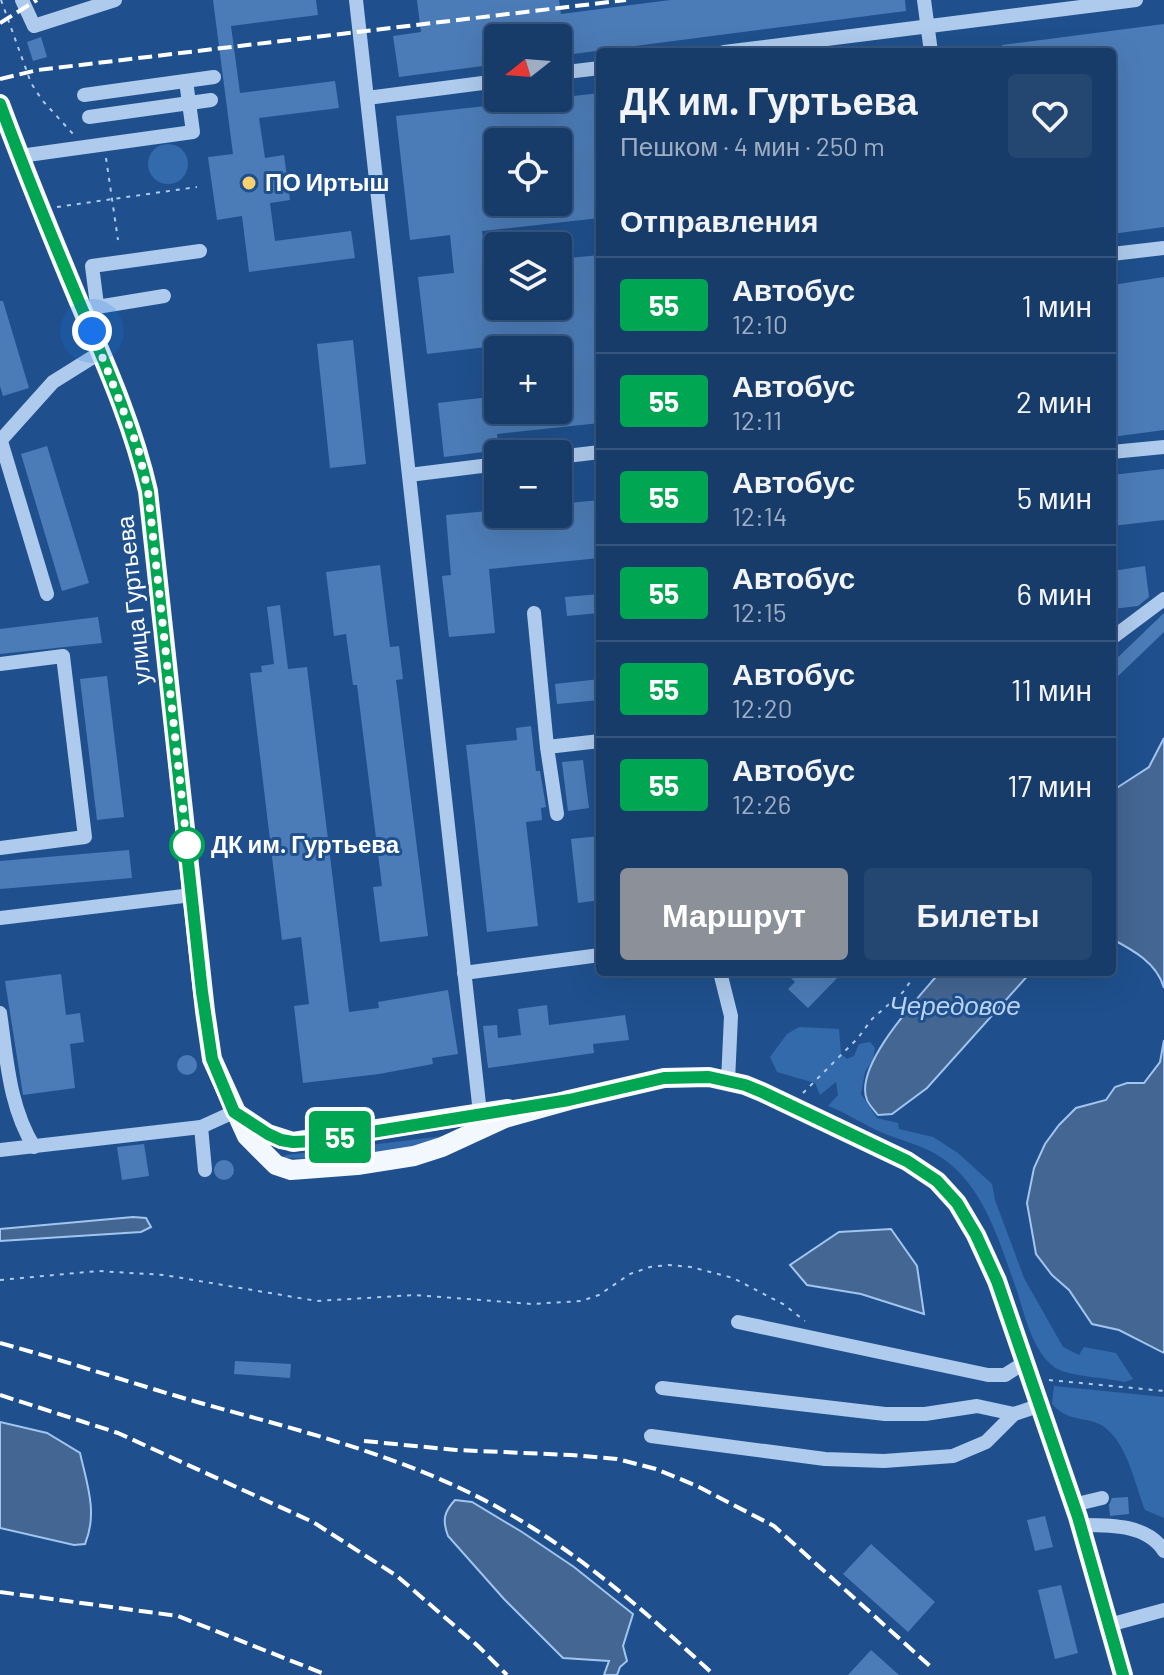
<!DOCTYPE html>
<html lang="ru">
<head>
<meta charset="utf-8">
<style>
	body { margin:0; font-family:Barlow,sans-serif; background:#244772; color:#f1f3f6; height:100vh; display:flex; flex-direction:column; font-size:30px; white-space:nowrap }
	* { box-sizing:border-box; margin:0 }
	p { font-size:26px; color:#9eadc1 }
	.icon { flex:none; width:44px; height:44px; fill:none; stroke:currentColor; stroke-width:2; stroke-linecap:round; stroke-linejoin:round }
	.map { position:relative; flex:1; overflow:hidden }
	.panel { position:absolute; left:596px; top:48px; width:520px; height:928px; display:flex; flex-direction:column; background:#173c6a; border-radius:8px; box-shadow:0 8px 32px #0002,0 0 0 2px #36567e }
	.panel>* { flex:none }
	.badge { padding:0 16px; border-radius:6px; font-size:28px; line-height:52px }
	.needle { width:52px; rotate:253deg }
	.buttons { position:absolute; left:484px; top:24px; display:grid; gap:16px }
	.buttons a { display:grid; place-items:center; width:88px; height:88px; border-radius:8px; background:#173c6a; box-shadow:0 8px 32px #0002,0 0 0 2px #36567e; font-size:40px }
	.you { position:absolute; width:40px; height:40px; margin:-20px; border:6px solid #fff; border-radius:50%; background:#1a73e8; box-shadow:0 0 0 12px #1a73e833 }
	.map>.badge { position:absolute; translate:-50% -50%; box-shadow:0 0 0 4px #fff }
	h2 { padding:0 24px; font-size:30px; line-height:72px }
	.round { display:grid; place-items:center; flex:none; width:84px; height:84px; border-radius:8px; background:#244772 }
	.headline { display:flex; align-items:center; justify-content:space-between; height:136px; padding:0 24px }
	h1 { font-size:38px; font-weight:800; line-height:60px }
	.primary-button { display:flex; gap:16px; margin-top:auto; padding:16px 24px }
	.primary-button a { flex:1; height:92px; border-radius:8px; background:#8c9099; color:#fff; font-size:32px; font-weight:800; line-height:92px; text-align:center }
	.primary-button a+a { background:#244772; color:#f1f3f6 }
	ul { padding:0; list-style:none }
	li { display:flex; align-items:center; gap:24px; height:96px; padding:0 24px; border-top:2px solid #36567e }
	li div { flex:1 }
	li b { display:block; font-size:30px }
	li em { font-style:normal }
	li .badge { min-width:88px; font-weight:700; text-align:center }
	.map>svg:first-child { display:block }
</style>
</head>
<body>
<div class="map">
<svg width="1164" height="1675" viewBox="0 0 1164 1675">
	<rect width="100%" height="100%" fill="#1f508d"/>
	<g fill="#336aab">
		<circle cx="168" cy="164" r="20"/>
		<path d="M799,1027l40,2 2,25 6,5 7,-3 5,-12 11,-2 5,6 -2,11 -8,13 -4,22 16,24 21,5 1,6 34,8 25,16 34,31 3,16 29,78 39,69 16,8 5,-8 32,6 17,26 -8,3c-16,-4 -60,-6 -71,-15 -22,-17 -29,-51 -37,-76 -18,-50 -34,-111 -83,-138 -17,-9 -34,-13 -51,-20 -19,-8 -36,-20 -55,-27l10,-11 -2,-13 -16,13 -5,-12 -38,-11 -7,-15 17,-23z"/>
		<path d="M444,1136l-3,7 -112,16 -46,-1 3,-3z"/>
		<path d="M1054,1386l110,11v121l-19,-8c-11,-28 -20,-81 -54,-89 -17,-4 -26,-3 -39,-17z"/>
	</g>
	<g fill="#446692" stroke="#a1c5ee" stroke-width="2">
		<path d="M1164,738v250c-7,-25 -31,-38 -52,-49v-148l37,-24z"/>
		<path d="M940,972h91l-104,116 -35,26 -14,1c-3,-4 -9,-10 -11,-15 -14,-34 52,-103 73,-128z"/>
		<path d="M1164,1040v313l-45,-23 -27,-6 -23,-34 -17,-15 -16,-21 -9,-51 7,-35 11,-24 14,-19 17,-17 30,-8 9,-13 12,-4h17l16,-21z"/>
		<path d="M133,1217l13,1 5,9 -10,5 -141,9v-12z"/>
		<path d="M891,1229l26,37 7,48 -63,-20 -54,-9 -17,-20 49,-33z"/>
		<path d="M0,1422l47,11 33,20c7,31 18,60 5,91l-11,1 -74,-17z"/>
		<path d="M455,1500l17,2 50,30 52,35 59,47 -10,32 4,15 -7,6 -3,8h-13l5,-14 -46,-3 -59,-59 -56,-63c-6,-16 -4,-24 7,-36z"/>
	</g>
	<g fill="#4c7cb7" fill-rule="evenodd">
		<path d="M213,0h103l2,15 -87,11 9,67 95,-12 4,27 -80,10 6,40 19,-3 6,45 -20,3 5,38 76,-10 4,27 -106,14 -7,-56 -25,4 -9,-63 25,-3z"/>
		<path d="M417,0h142l2,14 109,-14h235l1,11 -348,45v-18h-60v26l-99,13 -6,-41 28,-4z"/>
		<path d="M1164,24v203l-52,7v-182h-109l-1,-7z"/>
		<path d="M41,37l6,20 -14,4 -6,-19z"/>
		<path d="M600,93v125l-118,13 4,37 12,-2v40h60v-47l42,-4v168l-103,11 2,16 -55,7 -6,-54 60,-7v14h60v-60h-45v-6l-86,10 -9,-77 36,-4 -4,-38 -40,5 -14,-124zM498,142h60v60h-60z"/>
		<path d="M1164,277v153l-52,7v-152z"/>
		<path d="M0,301h3l26,87 -26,8 -3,-10z"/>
		<path d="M353,340l13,124 -36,4 -13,-124z"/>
		<path d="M47,446l42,137 -27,8 -41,-137z"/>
		<path d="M1164,469v51l-52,6v-51z"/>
		<path d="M600,500v58l-111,11 6,64 -46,4 -7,-61 9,-1 -5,-60 52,-5v4h60v-10z"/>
		<path d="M380,565l10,82 9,-1 4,33 -7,1 32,256 -48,6 -7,-55 9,-1 -25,-201h-4l-7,-51 -12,2 -8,-64z"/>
		<path d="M1145,566l4,31 -11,9 -26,3v-38z"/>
		<path d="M600,594v19l-33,3 -2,-19z"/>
		<path d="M280,605l8,64 19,-2 42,345 30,-4 -1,-6 70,-12 10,64 -26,4 1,6 -54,10 -76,9 -9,-77 15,-2 -8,-67 -19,3 -32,-267 12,-1 -1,-6 13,-2 -7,-57z"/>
		<path d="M1164,613v19l-52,50v-19z"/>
		<path d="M98,617l4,26 -102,11v-25z"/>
		<path d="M107,676l17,141 -27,3 -17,-141z"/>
		<path d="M600,679v21l-43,4 -2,-20z"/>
		<path d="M531,726l5,45h4l6,36 -5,1 1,12 -16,2 12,104 -51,6 -21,-187 51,-5 -1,-12z"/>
		<path d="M583,760l6,48 -21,3 -6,-49z"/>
		<path d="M599,836l1,64 -22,3 -7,-64z"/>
		<path d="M129,850l3,28 -132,11v-28z"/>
		<path d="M785,972h58l-35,36 -20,-19 7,-7z"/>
		<path d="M61,974l5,41 14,-2 4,29 -14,2 5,44 -52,7 -18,-114z"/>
		<path d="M547,1005l2,20 76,-10 4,25 -36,4 1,9 -106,15 -5,-42 14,-1 1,13 23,-3 -3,-26z"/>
		<circle cx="187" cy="1065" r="10"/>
		<path d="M144,1144l5,32 -27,4 -5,-33z"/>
		<circle cx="224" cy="1170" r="10"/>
		<path d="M235,1361l56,3 -1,14 -56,-4z"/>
		<path d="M1128,1497l1,17 -19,2 -1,-11 3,-7z"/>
		<path d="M1045,1516l8,31 -18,4 -8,-31z"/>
		<path d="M871,1544l64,58 -27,30 -65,-58z"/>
		<path d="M1061,1585l17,68 -23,6 -17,-69z"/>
		<path d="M871,1650l28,25h-51z"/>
	</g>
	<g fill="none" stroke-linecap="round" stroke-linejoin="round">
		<g stroke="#aecaec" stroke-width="2" stroke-dasharray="4 6" stroke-linecap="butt">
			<path d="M1,0l30,83 11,17 31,34"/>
			<path d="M106,158l12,82"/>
			<path d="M57,207l140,-20"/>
			<path d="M803,1093l55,-55 14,-19 31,-27 14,-20"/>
			<path d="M0,1280l98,-9 66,4 153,26 97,-6 118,9 49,-3 18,-6 31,-21 20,-7 18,-2 23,2 42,11 50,26 22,17"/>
			<path d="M1049,1380l115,11"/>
		</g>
		<g stroke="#aecaec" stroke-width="14">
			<path d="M22,0l12,26 81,-26"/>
			<path d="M356,0l124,1113"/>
			<path d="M924,0l7,52"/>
			<path d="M724,52l412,-52"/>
			<path d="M558,73l42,-5"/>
			<path d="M84,95l130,-18"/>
			<path d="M367,98l131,-17"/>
			<path d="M89,117l122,-17"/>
			<path d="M20,156l173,-24 -7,-51"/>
			<path d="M1112,254l52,-6"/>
			<path d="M97,305l-5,-39 108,-15"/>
			<path d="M91,308l73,-12"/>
			<path d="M0,438l47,156"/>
			<path d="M0,441l53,-59 48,-30"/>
			<path d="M1112,452l52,-5"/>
			<path d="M558,457l42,-5"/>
			<path d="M409,475l89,-11"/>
			<path d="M534,613l13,134 53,-6"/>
			<path d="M1112,638l52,-39"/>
			<path d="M0,664l63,-8 22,181 -85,11"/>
			<path d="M547,747l10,67"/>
			<path d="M0,918l192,-23"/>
			<path d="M720,972l11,44 -3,65"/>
			<path d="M464,973l136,-18"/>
			<path d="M0,1013c7,47 9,93 34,134"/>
			<path d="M201,1127l4,43"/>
			<path d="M0,1150l201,-23 33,-15"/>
			<path d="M738,1322l250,53h17l19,-12"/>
			<path d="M662,1388l223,26h40l52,-8 37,8"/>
			<path d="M651,1436l174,23 59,2 69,-5 33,-14 28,-28 27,-9"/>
			<path d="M1073,1505l29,-7"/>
			<path d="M1080,1525c29,0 67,-1 84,26"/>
			<path d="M1109,1625l55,-15"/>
		</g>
		<g stroke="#f3f8ff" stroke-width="20">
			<path d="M0,104c25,67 52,133 79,198 27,63 54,123 69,189l57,520 7,48 35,77 29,29 15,5 66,-5 57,-9 28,-9 63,-29 64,-18 95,-22 45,-1 36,8 17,7 145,69 30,20 20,22 19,32 21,46 81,236 45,158"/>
			<path d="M238,1114l30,20 25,8 215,-33"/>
		</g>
		<g stroke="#fff" stroke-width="4" stroke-dasharray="14 6" stroke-linecap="butt">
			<path d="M0,23l37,-23"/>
			<path d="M0,79l38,-9 588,-70"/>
			<path d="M0,1343c66,18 131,40 197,59 104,29 208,54 302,106 80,44 149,106 215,167"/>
			<path d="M0,1395l118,38 195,89 84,54 81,70 29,29"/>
			<path d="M364,1441l92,9 115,5 46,4 39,10 41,17 77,40 157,141"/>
			<path d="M0,1592l178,24 149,59"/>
		</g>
	</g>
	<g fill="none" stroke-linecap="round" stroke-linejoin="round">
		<g stroke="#fff" stroke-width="18">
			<path id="line" d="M0,104c24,65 50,129 77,193 27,64 55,126 71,194l54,501 10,67 22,53 34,22 13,6 12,2 23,-1 253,-41 95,-22 45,-1 36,8 17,7 145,69 30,20 20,22 19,32 21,46 81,236 45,158"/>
		</g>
		<use href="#line" stroke="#00a651" stroke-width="12"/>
		<path stroke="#fff" stroke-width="8" stroke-dasharray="0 14.4" d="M92,331l46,117 10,43 39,354"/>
	</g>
	<circle fill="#fad16e" stroke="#1f508d" stroke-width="3" cx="249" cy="183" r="8"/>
	<circle fill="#fff" stroke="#00a651" stroke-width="4" cx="187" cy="845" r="16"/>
	<g text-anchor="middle" stroke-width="6" stroke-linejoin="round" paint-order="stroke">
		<g font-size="24" font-weight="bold" fill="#fff" stroke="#1f508d" text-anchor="start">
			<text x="265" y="191">ПО Иртыш</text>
		</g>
		<g font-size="24" fill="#fff" stroke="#1f508d">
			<text transform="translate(134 600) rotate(-96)" y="8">улица Гуртьева</text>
		</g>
		<g font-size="24" font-weight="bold" fill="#fff" stroke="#1f508d" text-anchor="start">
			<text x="211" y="853">ДК им. Гуртьева</text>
		</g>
		<g font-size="26" font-style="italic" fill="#bad4f3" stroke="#1f508d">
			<text x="955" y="1015">Чередовое</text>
		</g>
	</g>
</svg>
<div class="buttons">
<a><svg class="needle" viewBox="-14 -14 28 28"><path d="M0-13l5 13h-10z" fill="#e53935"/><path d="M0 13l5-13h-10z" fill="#9eadc1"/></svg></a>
<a><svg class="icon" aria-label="locate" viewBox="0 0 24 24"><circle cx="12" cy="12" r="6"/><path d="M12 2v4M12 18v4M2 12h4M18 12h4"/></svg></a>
<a><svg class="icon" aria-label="layers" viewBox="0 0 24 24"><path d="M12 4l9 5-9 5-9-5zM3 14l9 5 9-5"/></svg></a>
<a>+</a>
<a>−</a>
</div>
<div class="you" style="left:92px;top:331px"></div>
<b class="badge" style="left:340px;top:1137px;background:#00a651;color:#fff">55</b>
<section class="panel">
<div class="headline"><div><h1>ДК им. Гуртьева</h1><p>Пешком · 4 мин · 250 m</p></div><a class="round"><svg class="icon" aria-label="heart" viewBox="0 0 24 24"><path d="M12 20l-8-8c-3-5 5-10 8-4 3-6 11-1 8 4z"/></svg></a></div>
<h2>Отправления</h2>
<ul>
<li><span class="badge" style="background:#00a651;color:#fff">55</span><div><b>Автобус</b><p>12:10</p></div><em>1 мин</em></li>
<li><span class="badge" style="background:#00a651;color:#fff">55</span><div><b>Автобус</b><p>12:11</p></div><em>2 мин</em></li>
<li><span class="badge" style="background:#00a651;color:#fff">55</span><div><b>Автобус</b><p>12:14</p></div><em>5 мин</em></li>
<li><span class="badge" style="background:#00a651;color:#fff">55</span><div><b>Автобус</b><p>12:15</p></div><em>6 мин</em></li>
<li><span class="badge" style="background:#00a651;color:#fff">55</span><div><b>Автобус</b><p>12:20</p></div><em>11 мин</em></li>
<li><span class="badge" style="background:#00a651;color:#fff">55</span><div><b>Автобус</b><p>12:26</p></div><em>17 мин</em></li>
</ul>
<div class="primary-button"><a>Маршрут</a><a>Билеты</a></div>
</section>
</div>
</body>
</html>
